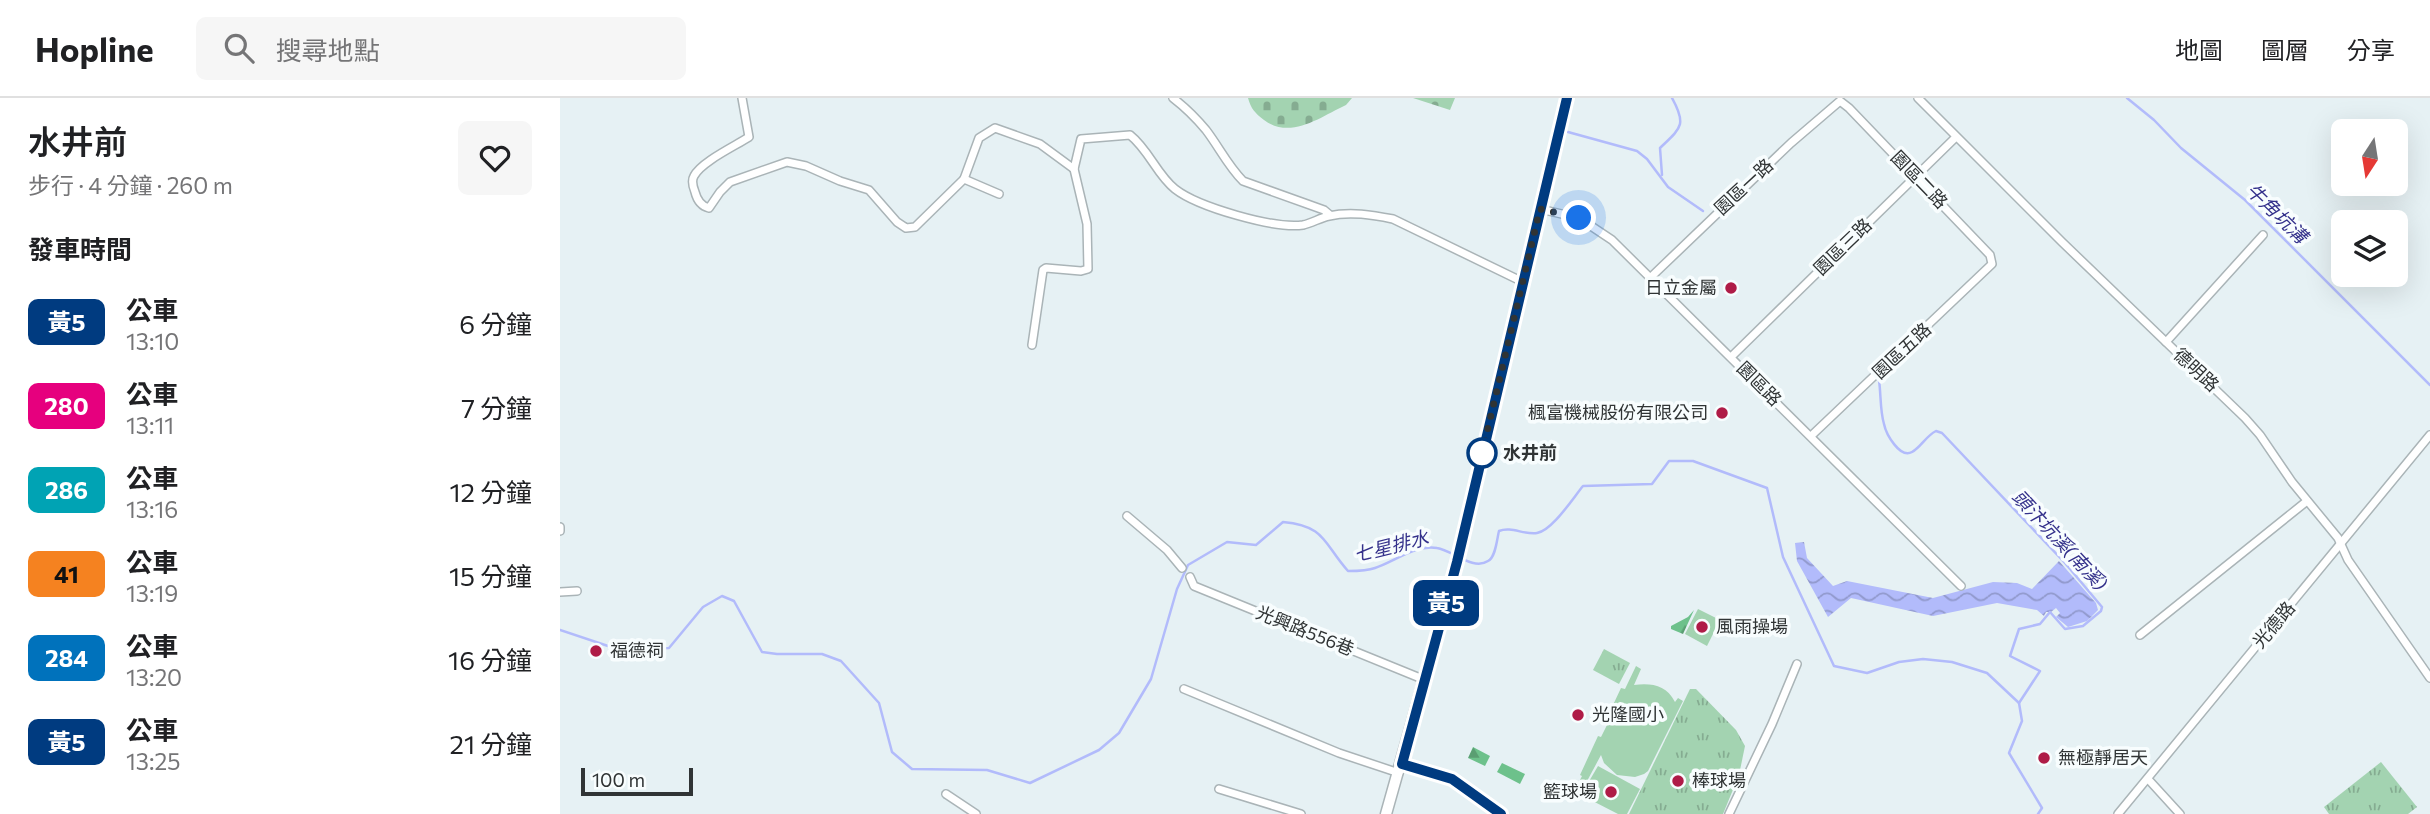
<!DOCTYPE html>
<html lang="zh-TW">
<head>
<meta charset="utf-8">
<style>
	body { margin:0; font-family:Commissioner,"Noto Sans TC",sans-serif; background:#f6f6f6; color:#202124; height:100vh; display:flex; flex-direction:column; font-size:26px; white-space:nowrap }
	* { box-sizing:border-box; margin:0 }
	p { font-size:23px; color:#757577 }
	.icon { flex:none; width:38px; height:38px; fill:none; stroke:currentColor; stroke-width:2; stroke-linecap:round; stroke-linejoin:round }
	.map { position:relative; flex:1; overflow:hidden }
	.side { display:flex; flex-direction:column; background:#fff; width:560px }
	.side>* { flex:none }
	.badge { padding:0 14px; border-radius:10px; font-size:24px; line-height:46px }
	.needle { width:46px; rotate:192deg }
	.controls { position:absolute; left:1771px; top:21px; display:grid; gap:14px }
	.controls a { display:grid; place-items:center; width:77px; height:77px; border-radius:10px; background:#fff; box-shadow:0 7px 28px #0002; font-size:35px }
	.scale { position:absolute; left:21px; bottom:18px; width:112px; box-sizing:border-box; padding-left:7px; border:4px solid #303435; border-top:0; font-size:19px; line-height:24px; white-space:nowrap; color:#303435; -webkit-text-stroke:5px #f8fdfe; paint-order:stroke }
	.you { position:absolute; width:35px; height:35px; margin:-18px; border:5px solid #fff; border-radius:50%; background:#1a73e8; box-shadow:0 0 0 10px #1a73e833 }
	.map>.badge { position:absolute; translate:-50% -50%; box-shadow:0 0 0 4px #fff }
	h2 { padding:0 28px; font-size:26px; line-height:63px }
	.round { display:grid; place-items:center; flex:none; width:74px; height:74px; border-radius:10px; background:#f6f6f6 }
	.head { display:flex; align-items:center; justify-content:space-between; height:119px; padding:0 28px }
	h1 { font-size:33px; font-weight:600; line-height:52px }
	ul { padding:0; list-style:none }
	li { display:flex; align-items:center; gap:21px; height:84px; padding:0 28px }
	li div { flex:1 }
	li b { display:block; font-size:26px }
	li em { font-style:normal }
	li .badge { min-width:77px; font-weight:700; text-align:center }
	header { display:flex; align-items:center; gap:42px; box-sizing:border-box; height:98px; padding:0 35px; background:#fff; border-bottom:2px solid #e0e0e0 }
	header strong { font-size:33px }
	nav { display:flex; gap:38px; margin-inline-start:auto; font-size:24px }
	.search { width:490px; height:63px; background:#f6f6f6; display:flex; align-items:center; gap:18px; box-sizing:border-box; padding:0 24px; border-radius:10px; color:#757577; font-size:26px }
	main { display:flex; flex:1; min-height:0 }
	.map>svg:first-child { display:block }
</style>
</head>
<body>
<header>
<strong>Hopline</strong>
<div class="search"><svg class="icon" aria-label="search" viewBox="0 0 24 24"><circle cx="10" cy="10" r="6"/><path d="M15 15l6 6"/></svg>搜尋地點</div>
<nav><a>地圖</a><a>圖層</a><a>分享</a></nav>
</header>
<main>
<section class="side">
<div class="head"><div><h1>水井前</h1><p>步行 · 4 分鐘 · 260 m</p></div><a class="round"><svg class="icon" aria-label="heart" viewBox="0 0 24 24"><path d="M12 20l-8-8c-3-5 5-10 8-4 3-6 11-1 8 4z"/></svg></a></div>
<h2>發車時間</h2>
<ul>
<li><span class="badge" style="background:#003b80;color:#fff">黃5</span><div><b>公車</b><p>13:10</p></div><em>6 分鐘</em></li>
<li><span class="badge" style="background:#e6007e;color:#fff">280</span><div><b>公車</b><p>13:11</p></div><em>7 分鐘</em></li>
<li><span class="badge" style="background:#00a3b4;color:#fff">286</span><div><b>公車</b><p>13:16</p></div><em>12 分鐘</em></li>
<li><span class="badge" style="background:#f58220;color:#111">41</span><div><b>公車</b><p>13:19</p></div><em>15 分鐘</em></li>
<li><span class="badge" style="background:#0072bc;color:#fff">284</span><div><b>公車</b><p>13:20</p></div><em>16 分鐘</em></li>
<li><span class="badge" style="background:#003b80;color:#fff">黃5</span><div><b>公車</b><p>13:25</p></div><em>21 分鐘</em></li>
</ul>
</section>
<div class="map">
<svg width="1870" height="716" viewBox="0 0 1870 716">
	<defs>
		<pattern id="forest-firs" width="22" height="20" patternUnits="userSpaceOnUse" patternTransform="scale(1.75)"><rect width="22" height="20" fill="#6dc18b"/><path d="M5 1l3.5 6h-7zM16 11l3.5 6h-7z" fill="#5a9e72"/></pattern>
		<pattern id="cemetery-stones" width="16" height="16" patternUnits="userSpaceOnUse" patternTransform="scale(1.75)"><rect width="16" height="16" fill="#a3d3b1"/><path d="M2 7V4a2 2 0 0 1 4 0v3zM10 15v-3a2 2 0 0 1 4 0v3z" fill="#85ac91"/></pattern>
		<pattern id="park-tufts" width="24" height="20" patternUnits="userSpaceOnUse" patternTransform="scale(1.75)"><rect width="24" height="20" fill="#a3d3b1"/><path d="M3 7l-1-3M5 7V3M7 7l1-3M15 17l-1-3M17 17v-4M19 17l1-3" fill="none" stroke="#85ac91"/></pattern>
		<pattern id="water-waves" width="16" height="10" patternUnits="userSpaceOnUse" patternTransform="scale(1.75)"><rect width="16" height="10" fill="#b2bbfb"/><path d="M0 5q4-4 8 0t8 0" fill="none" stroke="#9199cc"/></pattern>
	</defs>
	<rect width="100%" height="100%" fill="#e6f1f4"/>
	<g fill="#a3d3b1">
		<path d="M1138,511l22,11 -13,26 -22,-12z"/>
		<path d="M1076,568l5,3 -7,16c18,-2 32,0 41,17l3,-4 5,3 -35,70 -4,3 -9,3 -18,-2 -13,-12 -3,-8 -15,28 -6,-3 2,-4 -2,-1 18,-39 3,1 6,-12 -2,-3 16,-34 4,1z"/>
		<path d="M1038,668l42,23 -13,25h-9l-37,-19z"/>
	</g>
	<g fill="url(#forest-firs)">
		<path d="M1134,512l-11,24 -12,-5v-3l17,-9z"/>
		<path d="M913,649l17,9 -5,10 -17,-8z"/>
		<path d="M942,665l23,11 -5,10 -23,-12z"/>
	</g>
	<g fill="url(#cemetery-stones)">
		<path d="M688,0h104l-6,7c-26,12 -55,35 -82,15 -9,-7 -13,-11 -16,-22z"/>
		<path d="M853,0h42l-5,12z"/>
	</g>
	<g fill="url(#park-tufts)">
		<path d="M1044,551l26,14 -11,21 -26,-14z"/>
		<path d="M1130,591h6l40,41 9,16 -6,29 -16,39h-94z"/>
		<path d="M1821,664l36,45 -9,7h-79l-5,-7z"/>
	</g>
	<path fill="url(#water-waves)" d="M1244,444l3,16 26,28 14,-5 86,17 60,-16 24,1 15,6 27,-28 37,42 2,7 -11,11 -19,6 -12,-10 4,-4 -4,-5 -5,4h-5l-2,4 -7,-6 -40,-7 -64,13 -82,-18 -23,19 -31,-56 -2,-18z"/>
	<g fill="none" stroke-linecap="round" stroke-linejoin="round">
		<g stroke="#b2bbfb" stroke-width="2.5">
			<path d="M1567,0l27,22 27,28 64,52 185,185"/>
			<path d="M1008,34l69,19 10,8 21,28 35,24"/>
			<path d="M1102,77l-2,-27c21,-20 27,-23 12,-50"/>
			<path d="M1319,282c2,14 1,31 5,44 2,10 16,35 28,28 9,-5 14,-16 24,-21l6,2 123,130 37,44 -1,4 -18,15 -18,3 -15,-17 -10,12 -21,5 -9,27 30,15 -21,32"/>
			<path d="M0,532l60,20 49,-2 34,-41 19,-11 12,5 28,51 15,2h45l19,7 38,42 13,49 20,17 75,1 43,13 69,-33 20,-17 32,-54 26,-90 11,-24 39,-23 29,3 27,-23c43,4 40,21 65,49 9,0 19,0 27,-3 19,-6 41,-24 62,-20 15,2 36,23 51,13 8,-4 9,-23 11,-30 12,-5 25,4 38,2 15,-2 36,-35 46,-47l69,-2 17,-23h24l74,27 16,69 51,109 33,7 32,-11 24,-3 29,3 35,11 32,30 3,18 -13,32 33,55 -4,6"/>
		</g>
		<g stroke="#aab4b7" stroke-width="10">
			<g id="minor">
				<path d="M182,0l7,39c-14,9 -48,25 -55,39 -3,5 -1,11 1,16 2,8 6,14 14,16l11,-16 10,-10 57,-20 19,4 34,15 29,9 28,32 9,6 9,-1 49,-48 15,-41 16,-10 45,16 34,25"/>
				<path d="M613,0c13,10 23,20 33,32 13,17 22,36 37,51l81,29 6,5"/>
				<path d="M1358,0l144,144 183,176 15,17 32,47 46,56 10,22 82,118"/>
				<path d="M404,81l35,15"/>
				<path d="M980,111l39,9 33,22 349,346"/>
				<path d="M1091,179l140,-134 49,-42 9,7 141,147 2,9 -181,172"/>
				<path d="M1606,244l97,-107"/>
				<path d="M472,247l11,-75 3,-2 35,3 7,-2 -1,-45 -13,-55 7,-30 49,-4c19,15 27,40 45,54 23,18 99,40 128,36 9,-2 17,-7 26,-9 21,-5 44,-1 64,3l130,63"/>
				<path d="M1171,259l225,-220"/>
				<path d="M567,418l40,34 15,18"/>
				<path d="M0,429v4"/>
				<path d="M630,479l4,9 231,94"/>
				<path d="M0,494l17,-1"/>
				<path d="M1580,537l167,-134"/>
				<path d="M624,591l155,64 60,20"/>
				<path d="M842,666l50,15 49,35"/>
				<path d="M1588,681l32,35"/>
				<path d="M659,691l82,25"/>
				<path d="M386,696l30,20"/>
				<path d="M1169,716l43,-90 25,-60"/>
				<path d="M1558,716l312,-379"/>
			</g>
		</g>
		<g stroke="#aab4b7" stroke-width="13">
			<path id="secondary" d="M826,716l71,-252 110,-464"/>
		</g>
		<use href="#minor" stroke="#fff" stroke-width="7"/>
		<use href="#secondary" stroke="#fff" stroke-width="10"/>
	</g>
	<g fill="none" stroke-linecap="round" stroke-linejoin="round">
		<g stroke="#fff" stroke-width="16">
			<path id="line" d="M941,716l-49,-35 -50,-15 55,-202 110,-464"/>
		</g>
		<use href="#line" stroke="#003b80" stroke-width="10"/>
		<path stroke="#303435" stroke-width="7" stroke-dasharray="0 12.6" d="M922,355l58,-244 39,9"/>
	</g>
	<g fill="#af1c47" stroke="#f8fdfe" stroke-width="2.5">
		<circle cx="1171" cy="190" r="7"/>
		<circle cx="1162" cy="315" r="7"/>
		<circle cx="1142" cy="529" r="7"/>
		<circle cx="36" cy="553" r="7"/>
		<circle cx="1018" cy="617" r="7"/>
		<circle cx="1484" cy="660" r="7"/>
		<circle cx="1118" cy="683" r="7"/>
		<circle cx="1051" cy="694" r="7"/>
	</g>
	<circle fill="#fff" stroke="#003b80" stroke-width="3.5" cx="922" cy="355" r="14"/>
	<g text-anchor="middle" stroke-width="7" stroke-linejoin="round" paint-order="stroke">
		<g font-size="18" fill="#303435" stroke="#f8fdfe">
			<text transform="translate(1359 82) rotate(46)" y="6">園區二路</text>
			<text transform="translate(1184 89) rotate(-43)" y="6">園區一路</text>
			<text transform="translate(1283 149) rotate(-44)" y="6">園區三路</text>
			<text transform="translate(1342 253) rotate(-43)" y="6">園區五路</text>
			<text transform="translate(1636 272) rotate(43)" y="6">德明路</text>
			<text transform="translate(1199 286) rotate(45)" y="6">園區路</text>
			<text transform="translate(1714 527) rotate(-50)" y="6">光德路</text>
			<text transform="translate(745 533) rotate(22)" y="6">光興路556巷</text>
		</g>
		<g font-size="18" fill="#303435" stroke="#f8fdfe" text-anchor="start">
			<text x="1157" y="196" text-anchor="end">日立金屬</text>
			<text x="1148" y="321" text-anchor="end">楓富機械股份有限公司</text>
			<text x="1156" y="535">風雨操場</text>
			<text x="50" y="559">福德祠</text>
			<text x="1032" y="623">光隆國小</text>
			<text x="1498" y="666">無極靜居天</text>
			<text x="1132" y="689">棒球場</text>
			<text x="1037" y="700" text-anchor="end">籃球場</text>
		</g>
		<g font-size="18" font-weight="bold" fill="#303435" stroke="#f8fdfe" text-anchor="start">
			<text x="943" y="361">水井前</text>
		</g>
		<g font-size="19" font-style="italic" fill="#34318b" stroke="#f8fdfe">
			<text transform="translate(1717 115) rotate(44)" y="7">牛角坑溝</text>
			<text transform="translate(1500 442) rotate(47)" y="7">頭汴坑溪(南溪)</text>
			<text transform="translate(831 448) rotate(-14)" y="7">七星排水</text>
		</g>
	</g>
</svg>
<div class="controls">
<a><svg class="needle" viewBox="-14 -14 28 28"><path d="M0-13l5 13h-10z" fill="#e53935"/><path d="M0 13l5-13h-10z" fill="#757577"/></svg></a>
<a><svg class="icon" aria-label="layers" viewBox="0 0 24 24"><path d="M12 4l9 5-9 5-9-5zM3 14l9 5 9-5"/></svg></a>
</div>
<div class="scale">100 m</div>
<div class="you" style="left:1019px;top:120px"></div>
<b class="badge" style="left:886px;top:505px;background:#003b80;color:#fff">黃5</b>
</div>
</main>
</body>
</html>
